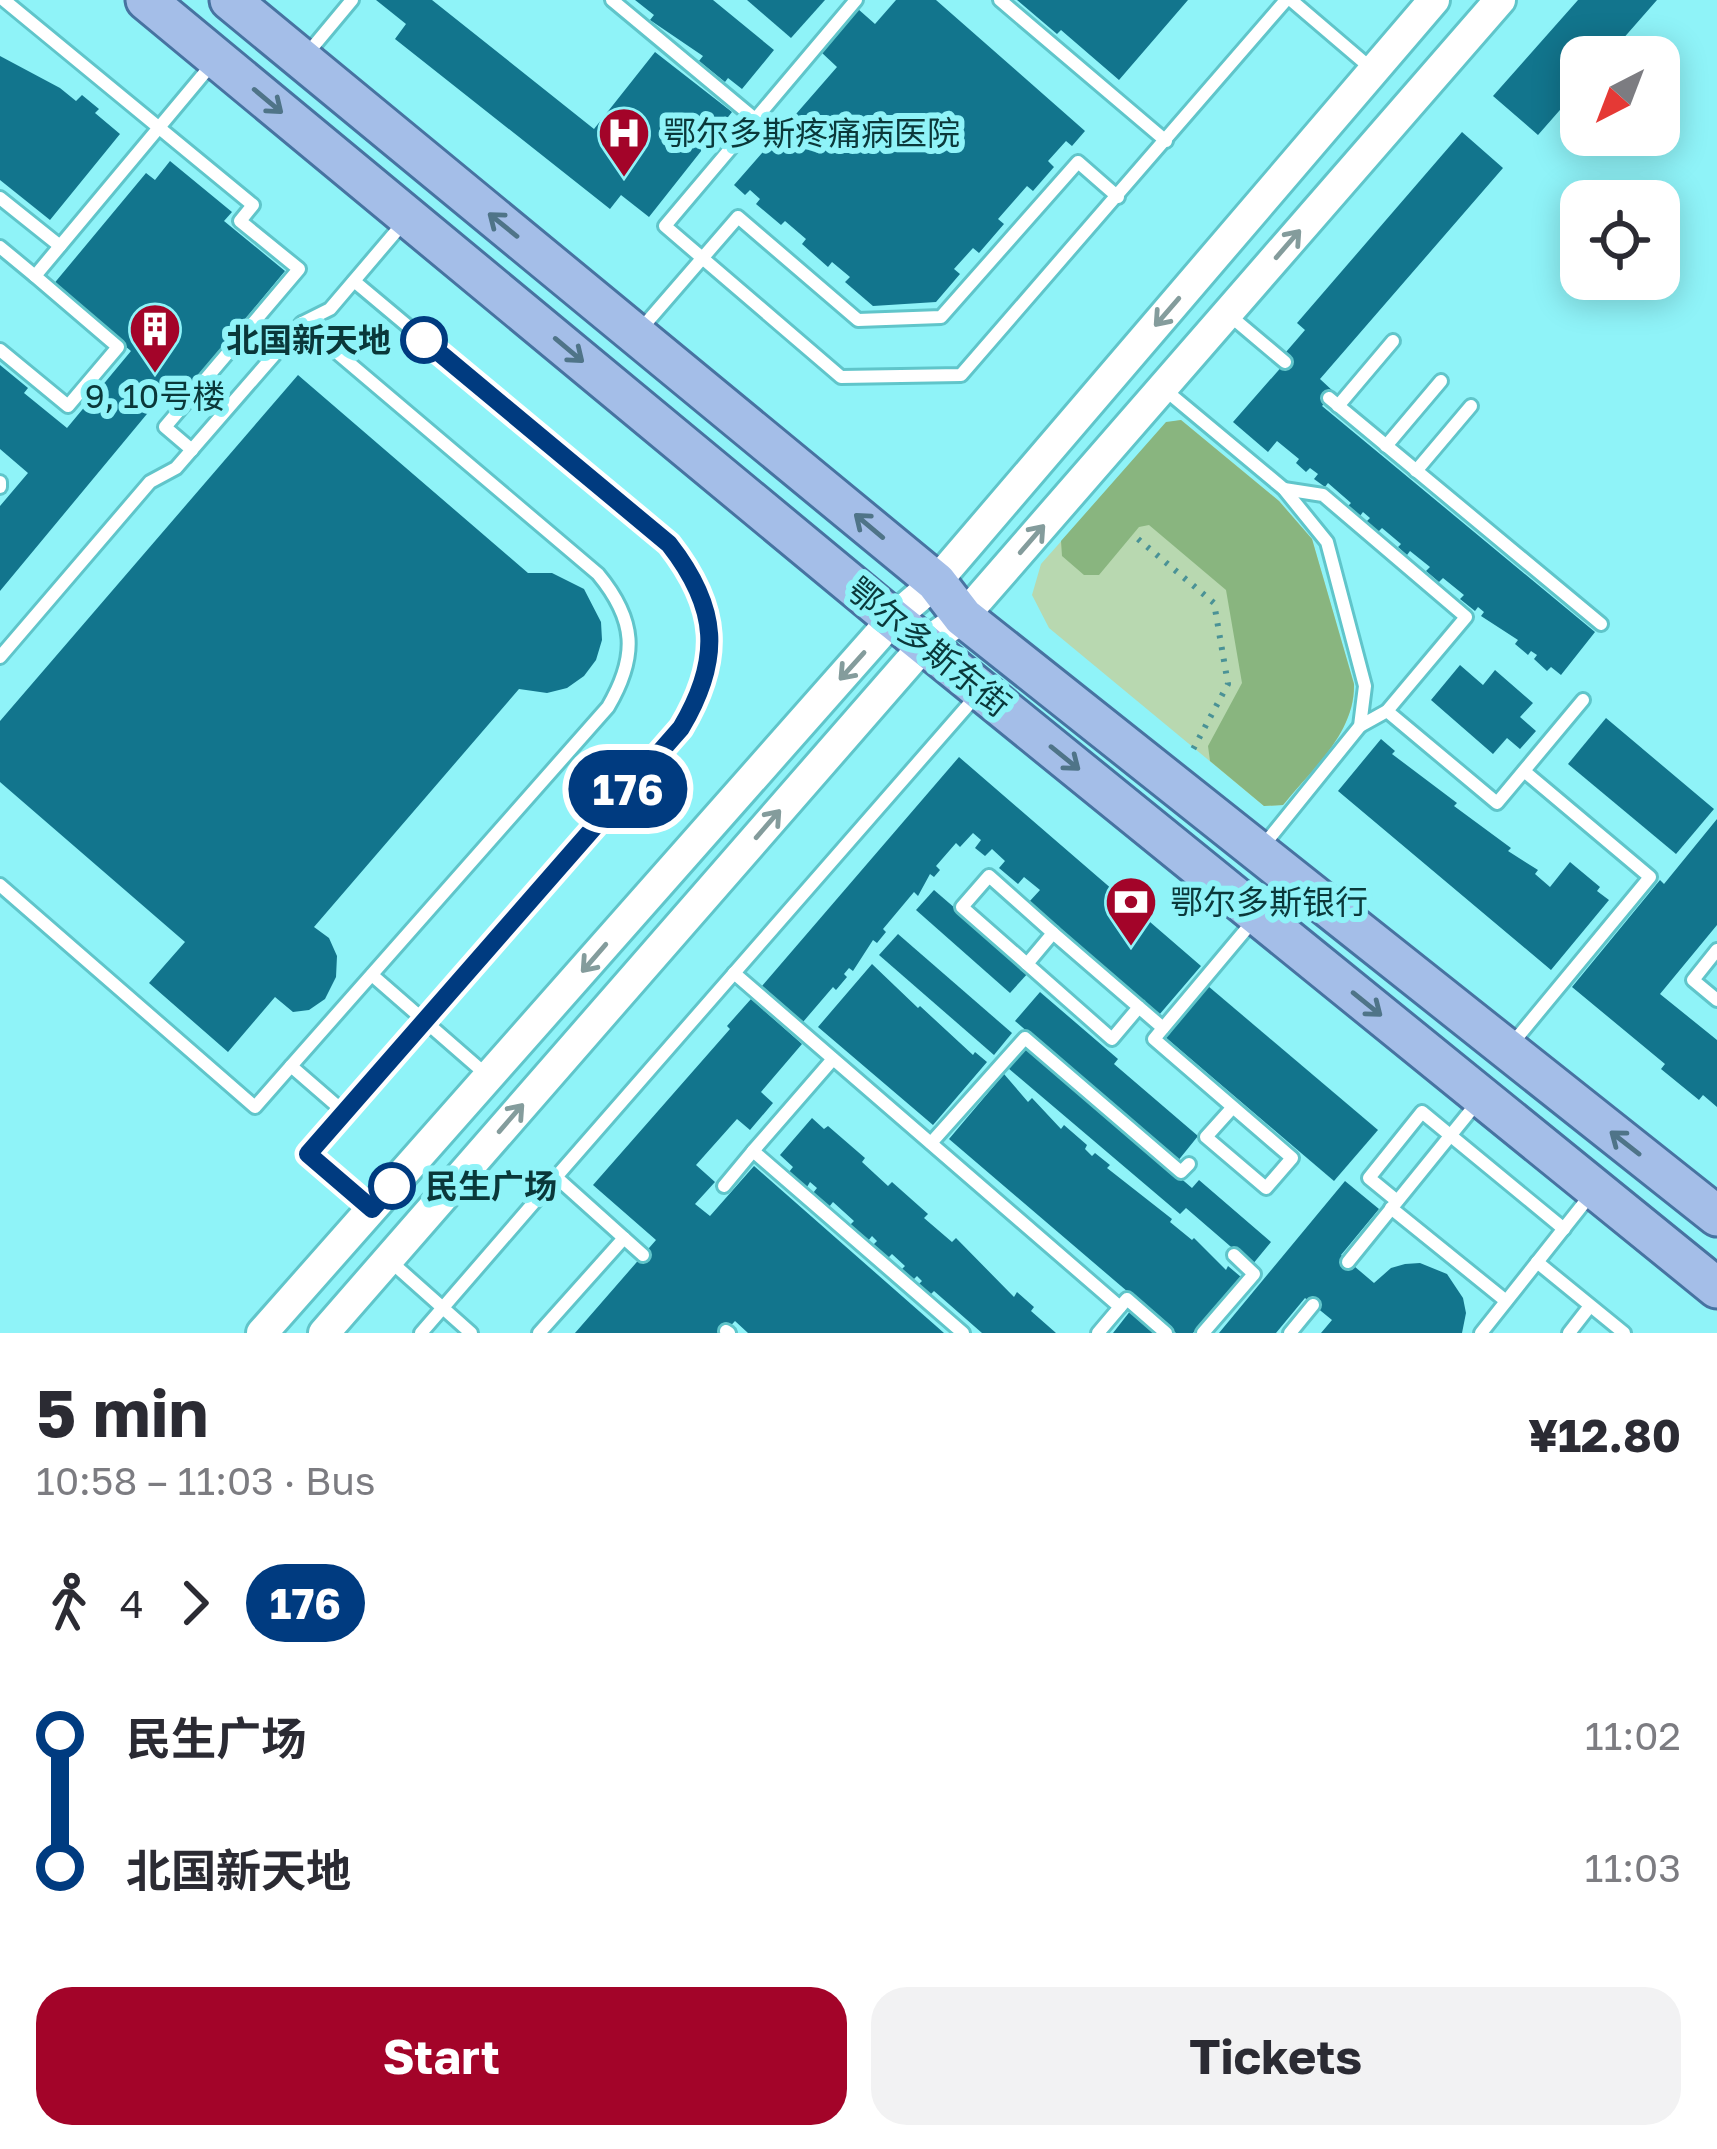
<!DOCTYPE html>
<html lang="en">
<head>
<meta charset="utf-8">
<style>
	body { margin:0; font-family:"Golos Text","Noto Sans SC",sans-serif; background:#f2f2f3; color:#2b2b33; height:100vh; display:flex; flex-direction:column; font-size:45px; white-space:nowrap }
	* { box-sizing:border-box; margin:0 }
	p { font-size:39px; color:#7c7c81 }
	.icon { flex:none; width:66px; height:66px; fill:none; stroke:currentColor; stroke-width:2; stroke-linecap:round; stroke-linejoin:round }
	.map { position:relative; height:1333px; overflow:hidden }
	.side { display:flex; flex-direction:column; background:#fff; flex:1 }
	.side>* { flex:none }
	.badge { padding:0 24px; border-radius:39px; font-size:42px; line-height:78px }
	.needle { width:78px; rotate:222deg }
	.controls { position:absolute; left:1560px; top:36px; display:grid; gap:24px }
	.controls a { display:grid; place-items:center; width:120px; height:120px; border-radius:24px; background:#fff; box-shadow:0 6px 30px #0003; font-size:60px }
	.map>.badge { position:absolute; translate:-50% -50%; box-shadow:0 0 0 6px #fff }
	.legs { display:flex; align-items:center; gap:18px; height:132px; padding:0 36px; font-size:39px }
	.legs p { margin-inline-start:auto }
	.summary { display:flex; align-items:center; justify-content:space-between; height:204px; padding:0 36px }
	h1 { font-size:66px; font-weight:700; line-height:90px }
	.cta { display:flex; gap:24px; margin-top:auto; padding:24px 36px }
	.cta a { flex:1; height:138px; border-radius:36px; background:#a30429; color:#fff; font-size:48px; font-weight:700; line-height:138px; text-align:center }
	.cta a+a { background:#f2f2f3; color:#2b2b33 }
	ul { padding:0 36px; list-style:none }
	li { display:flex; align-items:center; gap:42px; height:132px; font-size:45px }
	li i { display:grid; place-items:center; width:18px; height:100%; margin:0 15px; background:currentColor }
	li i::after { content:''; width:30px; height:30px; margin:-15px; border:9px solid; border-radius:50%; background:#fff }
	li p { margin-inline-start:auto }
	li:first-child i { background:linear-gradient(#0000 50%,currentColor 0) }
	li:last-child i { background:linear-gradient(currentColor 50%,#0000 0) }
	.map>svg:first-child { display:block }
</style>
</head>
<body>
<div class="map">
<svg width="1717" height="1333" viewBox="0 0 1717 1333">
	<rect width="100%" height="100%" fill="#8ff3f8"/>
	<path fill="#b8d8b0" d="M1181,420l98,81 33,38 42,145c1,49 -41,84 -71,121l-19,1 -215,-178 -17,-33 9,-31 125,-141z"/>
	<path fill="#89b57f" d="M1181,420l98,81 33,38 42,145c1,49 -41,84 -71,121l-19,1 -54,-45 -2,-15 34,-63 -16,-93 -77,-65 -10,2 -40,48h-15l-22,-19 -1,-15 105,-119z"/>
	<g fill="#12758d">
		<path d="M376,0h56l162,129 61,-77 77,60 -83,105 -28,-22 -11,14 -215,-170 11,-15z"/>
		<path d="M635,0h78l61,50 -32,39 -14,-11 -3,4 -26,-21 4,-5 -53,-36 4,-5z"/>
		<path d="M747,0h78l-34,38z"/>
		<path d="M896,0h40l149,131 -13,15 -6,-5 -18,20 6,6 -21,24 -6,-5 -29,33 6,5 -25,29 -6,-5 -19,21 6,5 -24,28 -63,4 -28,-24 5,-5 -18,-15 -4,5 -26,-23 4,-5 -21,-18 -4,4 -25,-21 4,-5 -10,-9 -5,5 -11,-10 103,-118 -16,-15 37,-43 17,15z"/>
		<path d="M1017,0h171l-69,80 -58,-50 -4,4z"/>
		<path d="M1578,0h79l-50,57h-26v29l-43,49 -45,-39z"/>
		<path d="M0,56l60,32 16,13 6,-6 17,14 -4,4 25,21 -70,86 -50,-40z"/>
		<path d="M1462,132l41,36 -183,211 14,13 -12,14 273,226 -34,43 -10,-8 -4,4 -13,-12 3,-4 -6,-4 -3,4 -13,-11 3,-4 -37,-24 3,-4 -6,-5 -3,4 -15,-12 4,-4 -21,-17 -4,4 -13,-11 4,-4 -20,-16 -3,4 -9,-8 3,-3 -19,-16 -4,4 -12,-10 4,-4 -7,-6 -3,4 -12,-10 3,-3 -23,-20 -3,4 -11,-8 4,-5 -8,-6 -4,4 -10,-9 3,-4 -22,-18 -9,11 -35,-30 58,-66 -5,-4 19,-22 -8,-7z"/>
		<path d="M170,161l62,51 -8,9 61,50 -102,123 -12,-9 -171,206v-85l28,-33 -28,-24v-84l28,23 -4,5 43,35 64,-77 -79,-65 94,-113 9,7z"/>
		<path d="M298,375l230,198h24l32,16 17,33 1,18 -6,20 -12,16 -17,12 -20,5 -28,-4 -205,238 15,11 8,18 -1,21 -11,22 -16,11 -16,2 -18,-15 -47,55 -79,-69 36,-41 -185,-160v-61z"/>
		<path d="M1460,665l23,20 12,-15 38,33 -13,14 16,14 -16,18 -13,-11 -14,16 -62,-54z"/>
		<path d="M1606,718l108,91 -38,45 -108,-90z"/>
		<path d="M1381,739l14,12 -3,3 65,49 -3,3 57,42 -3,3 30,19 -3,4 15,13 20,-25 30,25 -3,4 12,9 -58,70 -213,-179z"/>
		<path d="M959,757l242,209 -42,49 -130,-113 11,-12 -16,-13 -6,7 -19,-16 6,-7 -13,-12 -7,7 -10,-8 6,-8 -8,-7 -13,14 -4,-4 -20,23 4,4 -6,7 -4,-3 -12,22 -4,-4 -31,37 3,3 -9,11 -4,-3 -20,31 -4,-3 -5,6 3,3 -11,13 -3,-3 -30,35 -41,-36z"/>
		<path d="M1717,819v106l-57,69 57,46v67l-14,-12 -4,5 -38,-31 4,-5 -93,-77 88,-107 4,4z"/>
		<path d="M934,890l95,82 -19,21 -94,-83z"/>
		<path d="M898,934l114,99 -18,22 -115,-100z"/>
		<path d="M872,964l46,44 2,-2 53,49 2,-3 12,10 -54,63 -115,-98z"/>
		<path d="M1208,986l170,144 -44,51 -169,-144z"/>
		<path d="M1040,992l78,67 -4,5 84,72 -21,26 -162,-141z"/>
		<path d="M751,999l51,45 -41,48 12,11 -23,27 -13,-11 -41,46 19,17 -20,22 15,12 44,-50 190,167h-196l-13,-12 -11,12h-149l81,-93 -63,-55 137,-156 -3,-3z"/>
		<path d="M1027,1046l165,142 7,-8 72,62 -19,23 -66,-57 -6,6 -172,-146z"/>
		<path d="M1004,1074l24,28 4,-4 29,31 3,-4 23,20 -2,4 7,7 3,-3 15,12 -3,3 65,51 -2,3 22,18 2,-2 32,32 2,-4 13,11 -48,56h-17l-227,-194z"/>
		<path d="M812,1118l12,11 4,-3 37,32 -3,4 26,24 4,-4 36,32 -4,4 28,24 4,-4 58,59 3,-5 17,15 -3,4 25,22h-74l-48,-42 -4,4 -12,-10 4,-4 -5,-5 -4,4 -12,-10 4,-4 -13,-12 -4,4 -15,-13 4,-4 -5,-5 -4,5 -18,-16 4,-4 -21,-19 -4,5 -16,-14 4,-5 -7,-6 -3,5 -18,-15 4,-5 -13,-12z"/>
		<path d="M1345,1181l34,28 -38,46 33,28 17,-15 14,-4 15,-1 27,11 16,24 3,15 -4,20h-141l11,-13 -27,-22 -29,35h-57z"/>
		<path d="M1131,1310l28,23h-46z"/>
	</g>
	<g fill="none" stroke-linecap="round" stroke-linejoin="round">
		<g stroke="#60c5ca" stroke-width="18">
			<g id="service">
				<path d="M4,0l249,205 -13,16 59,48 -134,158 27,23"/>
				<path d="M612,0l143,119"/>
				<path d="M856,0l-191,226 176,151 120,-2 325,-375"/>
				<path d="M1000,0l166,141"/>
				<path d="M1291,0l82,70"/>
				<path d="M307,54l45,-54"/>
				<path d="M0,198l60,48"/>
				<path d="M0,247l35,29 177,-212"/>
				<path d="M1228,314l57,48"/>
				<path d="M641,329l97,-112 120,103 83,-3 137,-155 40,35"/>
				<path d="M0,350l68,56 50,-59 -83,-71"/>
				<path d="M1164,389l120,100 43,53 38,144 -5,40 -97,120"/>
				<path d="M1329,398l272,226"/>
				<path d="M1338,406l55,-65"/>
				<path d="M1386,446l55,-65"/>
				<path d="M1416,471l55,-65"/>
				<path d="M0,482v5"/>
				<path d="M1284,489l39,6 143,122 -79,94 -27,15"/>
				<path d="M0,657l150,-175 26,-14 126,-145 28,-14 74,-87"/>
				<path d="M1387,711l110,92 86,-103"/>
				<path d="M0,885l255,222 36,-41 53,46 -36,42 64,55"/>
				<path d="M1717,950l-24,30 24,20"/>
				<path d="M1027,964l-65,-57 27,-31 64,57"/>
				<path d="M734,973l386,334 -22,26"/>
				<path d="M372,975l117,102"/>
				<path d="M1139,1007l-27,32 -85,-75 26,-31 110,95"/>
				<path d="M1511,1045l139,-168 -126,-106"/>
				<path d="M833,1059l-80,92 210,182"/>
				<path d="M291,1066l317,-359c30,-51 28,-87 -10,-133l-296,-251"/>
				<path d="M1233,1107l-27,30 60,51 26,-30 -138,-119 99,-118"/>
				<path d="M344,1112l337,-384c41,-70 38,-120 -12,-183l-315,-264"/>
				<path d="M931,1143l94,-105 156,134 8,-8"/>
				<path d="M724,1186l29,-35"/>
				<path d="M1397,1201l-28,-23 53,-66 142,117"/>
				<path d="M1391,1208l115,93"/>
				<path d="M624,1238l-68,-61 421,-482"/>
				<path d="M389,1260l82,73"/>
				<path d="M1348,1262l132,-163"/>
				<path d="M1537,1262l87,71"/>
				<path d="M1120,1307l7,-8 39,34"/>
				<path d="M726,1331l3,2"/>
				<path d="M421,1333l135,-156"/>
				<path d="M539,1333l85,-95 19,17"/>
				<path d="M1203,1333l51,-59 -20,-19"/>
				<path d="M1290,1333l23,-28"/>
				<path d="M1481,1333l111,-140"/>
				<path d="M1569,1333l21,-27"/>
			</g>
		</g>
		<g stroke="#60c5ca" stroke-width="36">
			<g id="tertiary">
				<path d="M262,1333l631,-714 43,-37 498,-582"/>
				<path d="M324,1333l601,-689 38,-27 537,-617"/>
			</g>
		</g>
		<g stroke="#4773a1" stroke-width="45">
			<g id="primary">
				<path d="M146,0l747,619 824,669"/>
				<path d="M230,0l706,582 27,35 754,599"/>
			</g>
		</g>
		<path stroke="#4a9296" stroke-width="6" stroke-dasharray="3 9" stroke-linecap="butt" d="M1138,539l76,64 14,81 -38,71"/>
		<use href="#service" stroke="#fff" stroke-width="12"/>
		<use href="#tertiary" stroke="#fff" stroke-width="30"/>
		<use href="#primary" stroke="#a4bee8" stroke-width="39"/>
	</g>
	<defs><path id="oneway-shaft" d="M-6 0H5M1.5-3L5.5 0L1.5 3" fill="none" stroke-width="1.6" stroke-linecap="round" stroke-linejoin="round" transform="scale(3)"/></defs>
	<g stroke="#4f7488">
		<use href="#oneway-shaft" transform="translate(268 101) rotate(40)"/>
		<use href="#oneway-shaft" transform="translate(503 225) rotate(-141)"/>
		<use href="#oneway-shaft" transform="translate(569 350) rotate(40)"/>
		<use href="#oneway-shaft" transform="translate(869 526) rotate(-140)"/>
		<use href="#oneway-shaft" transform="translate(1065 758) rotate(39)"/>
		<use href="#oneway-shaft" transform="translate(1367 1004) rotate(39)"/>
		<use href="#oneway-shaft" transform="translate(1625 1143) rotate(-142)"/>
	</g>
	<g stroke="#849c9c">
		<use href="#oneway-shaft" transform="translate(1288 244) rotate(-49)"/>
		<use href="#oneway-shaft" transform="translate(1167 312) rotate(131)"/>
		<use href="#oneway-shaft" transform="translate(1032 539) rotate(-49)"/>
		<use href="#oneway-shaft" transform="translate(852 666) rotate(132)"/>
		<use href="#oneway-shaft" transform="translate(768 824) rotate(-49)"/>
		<use href="#oneway-shaft" transform="translate(594 958) rotate(131)"/>
		<use href="#oneway-shaft" transform="translate(511 1118) rotate(-49)"/>
	</g>
	<g fill="none" stroke-linecap="round" stroke-linejoin="round">
		<g stroke="#fff" stroke-width="27">
			<path id="line-1" d="M392,1186l-20,23 -64,-55 373,-426c41,-69 38,-120 -12,-184l-245,-204"/>
		</g>
		<use href="#line-1" stroke="#003b80" stroke-width="18"/>
	</g>
	<defs>
		<g id="hospital-pin" transform="scale(2.7)"><path d="M0 17L-7.5 6A9.5 9.5 0 1 1 7.5 6Z" fill="#a30429" stroke="#8ff3f8"/><path d="M-5-5h3v3.5h4V-5h3V5h-3V1.5h-4V5h-3Z" fill="#fff"/></g>
		<g id="building-pin" transform="scale(2.7)"><path d="M0 17L-7.5 6A9.5 9.5 0 1 1 7.5 6Z" fill="#a30429" stroke="#8ff3f8"/><path d="M-4-6H4V6H1V3H-1V6H-4ZM-2.5-4.3h1.7v1.8h-1.7ZM.8-4.3h1.7v1.8H.8ZM-2.5-1h1.7V.8h-1.7ZM.8-1h1.7V.8H.8Z" fill="#fff"/></g>
		<g id="bank-pin" transform="scale(2.7)"><path d="M0 17L-7.5 6A9.5 9.5 0 1 1 7.5 6Z" fill="#a30429" stroke="#8ff3f8"/><path d="M-6-4H6V4H-6ZM0-2.3a2.3 2.3 0 1 0 0 4.6a2.3 2.3 0 1 0 0-4.6Z" fill="#fff"/></g>
	</defs>
	<g fill-rule="evenodd">
		<use href="#hospital-pin" x="624" y="133"/>
		<use href="#building-pin" x="155" y="329"/>
		<use href="#bank-pin" x="1131" y="902"/>
	</g>
	<g fill="#fff" stroke="#003b80" stroke-width="6">
		<circle cx="424" cy="340" r="21"/>
		<circle cx="392" cy="1186" r="21"/>
	</g>
	<g text-anchor="middle" stroke-width="12" stroke-linejoin="round" paint-order="stroke">
		<g font-size="33" fill="#0a383a" stroke="#8ff3f8" text-anchor="start">
			<text x="663" y="145">鄂尔多斯疼痛病医院</text>
			<text x="155" y="408" text-anchor="middle">9, 10号楼</text>
			<text x="1170" y="914">鄂尔多斯银行</text>
		</g>
		<g font-size="33" font-weight="bold" fill="#0a383a" stroke="#8ff3f8" text-anchor="end">
			<text x="391" y="352">北国新天地</text>
			<text x="425" y="1198" text-anchor="start">民生广场</text>
		</g>
		<g font-size="33" fill="#0a383a" stroke="#8ff3f8">
			<text transform="translate(929 647) rotate(39)" y="12">鄂尔多斯东街</text>
		</g>
	</g>
</svg>
<div class="controls">
<a><svg class="needle" viewBox="-14 -14 28 28"><path d="M0-13l5 13h-10z" fill="#e53935"/><path d="M0 13l5-13h-10z" fill="#7c7c81"/></svg></a>
<a><svg class="icon" aria-label="locate" viewBox="0 0 24 24"><circle cx="12" cy="12" r="6"/><path d="M12 2v4M12 18v4M2 12h4M18 12h4"/></svg></a>
</div>
<b class="badge" style="left:628px;top:789px;background:#003b80;color:#fff">176</b>
</div>
<section class="side">
<div class="summary"><div><h1>5 min</h1><p>10:58 – 11:03 · Bus</p></div><b>¥12.80</b></div>
<div class="legs"><svg class="icon" aria-label="walk" viewBox="0 0 24 24"><circle cx="13" cy="4" r="2"/><path d="M13 8l-2 6 4 7M11 14l-3 7M7 12l3-4h3l4 4"/></svg>4<svg class="icon" aria-label="forward" viewBox="0 0 24 24"><path d="M9 5l7 7-7 7"/></svg><b class="badge" style="background:#003b80;color:#fff">176</b></div>
<ul>
<li><i style="color:#003b80"></i><b>民生广场</b><p>11:02</p></li>
<li><i style="color:#003b80"></i><b>北国新天地</b><p>11:03</p></li>
</ul>
<div class="cta"><a>Start</a><a>Tickets</a></div>
</section>
</body>
</html>
